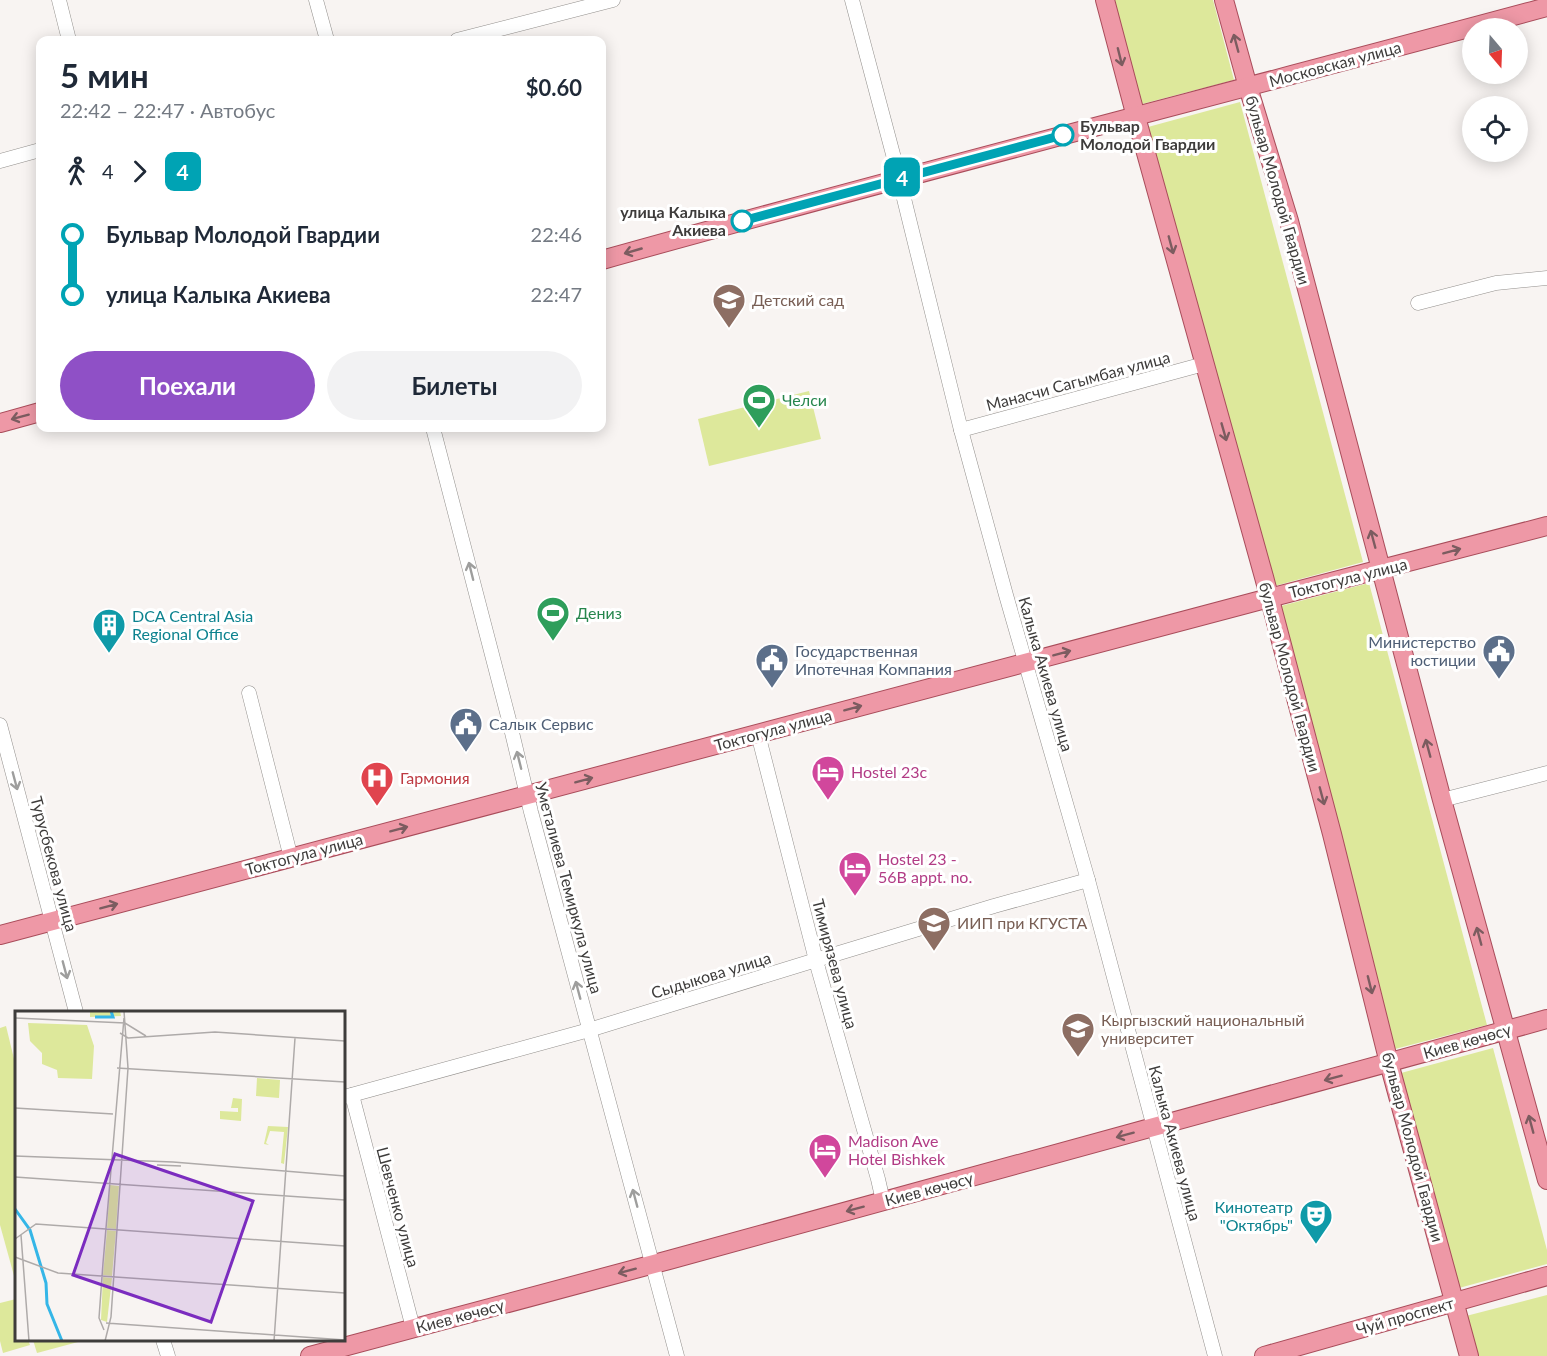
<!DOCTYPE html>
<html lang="ru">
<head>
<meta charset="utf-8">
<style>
	body { margin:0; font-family:Lato,sans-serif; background:#f2f2f3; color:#1f2937; height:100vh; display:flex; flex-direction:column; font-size:22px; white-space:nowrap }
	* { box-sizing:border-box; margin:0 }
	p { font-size:20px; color:#747a83 }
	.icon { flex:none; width:33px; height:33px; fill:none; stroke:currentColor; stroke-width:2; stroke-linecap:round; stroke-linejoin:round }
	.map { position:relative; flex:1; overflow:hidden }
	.sheet { position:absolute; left:36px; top:36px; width:570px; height:396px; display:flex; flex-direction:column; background:#fff; border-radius:12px; box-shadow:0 3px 15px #0003 }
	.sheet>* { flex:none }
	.badge { padding:0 12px; border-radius:9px; font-size:21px; line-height:39px }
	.needle { width:39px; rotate:161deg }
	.tools { position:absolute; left:1462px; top:18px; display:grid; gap:12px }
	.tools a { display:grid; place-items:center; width:66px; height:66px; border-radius:50%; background:#fff; box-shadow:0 3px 15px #0003; font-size:30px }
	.map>.badge { position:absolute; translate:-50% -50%; box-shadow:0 0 0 3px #fff }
	.legs { display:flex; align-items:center; gap:9px; height:66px; padding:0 24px; font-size:20px }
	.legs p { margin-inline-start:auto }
	.head { display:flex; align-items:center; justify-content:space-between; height:102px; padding:0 24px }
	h1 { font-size:33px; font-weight:700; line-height:45px }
	.action { display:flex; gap:12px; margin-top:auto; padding:12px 24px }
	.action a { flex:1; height:69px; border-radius:36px; background:#8f50c6; color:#fff; font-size:24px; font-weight:700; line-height:69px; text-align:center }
	.action a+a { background:#f2f2f3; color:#1f2937 }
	ul { padding:0 24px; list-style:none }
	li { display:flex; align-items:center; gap:21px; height:60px; font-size:22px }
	li i { display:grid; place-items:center; width:9px; height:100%; margin:0 8px; background:currentColor }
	li i::after { content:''; width:15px; height:15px; margin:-8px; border:4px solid; border-radius:50%; background:#fff }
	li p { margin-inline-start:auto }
	li:first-child i { background:linear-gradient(#0000 50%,currentColor 0) }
	li:last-child i { background:linear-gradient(currentColor 50%,#0000 0) }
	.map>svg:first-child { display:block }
</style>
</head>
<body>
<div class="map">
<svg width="1547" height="1356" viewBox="0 0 1547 1356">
	<rect width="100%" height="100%" fill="#f8f4f2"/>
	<g fill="#dde89b">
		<path d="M1114,0h99l21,80 -92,24z"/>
		<path d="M1240,102l123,460 -92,25 -123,-460z"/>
		<path d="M809,391l12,48 -112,27 -11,-47z"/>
		<path d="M1369,583l118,442 -92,24 -118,-442z"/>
		<path d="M6,1026l10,41v216l-16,-58v-197z"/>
		<path d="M1493,1048l54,202v14l-88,24 -58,-215z"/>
		<path d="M1547,1295v61h-70l-11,-40z"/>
		<path d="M16,1299v41h12l2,5 -27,8 -3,-12v-38z"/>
		<path d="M33,1340h44l1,2 -41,11z"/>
	</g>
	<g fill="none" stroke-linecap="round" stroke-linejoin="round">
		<g stroke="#93908d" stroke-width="15">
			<g id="minor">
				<path d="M59,0l10,40"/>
				<path d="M316,0l11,40"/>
				<path d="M852,0l42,158 67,272 45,165 82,285 127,476"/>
				<path d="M457,40l156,-40"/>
				<path d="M0,161l40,-11"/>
				<path d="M1418,303l78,-20 51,-5"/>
				<path d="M433,428l76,292 22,92 146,544"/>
				<path d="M961,430l243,-66"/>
				<path d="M249,693l42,165"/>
				<path d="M0,725l76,287"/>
				<path d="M758,734l60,234 60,211 5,22"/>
				<path d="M1442,800l105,-27"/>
				<path d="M352,1095l61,233"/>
				<path d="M344,1097l245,-67 227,-70 178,-54 94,-26"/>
				<path d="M163,1340l5,16"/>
			</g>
		</g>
		<g stroke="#a94c5a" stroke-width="20">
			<g id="major">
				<path d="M1105,0l31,117 128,460 68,257 57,229 80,293"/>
				<path d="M1224,0l24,87 41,134 153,579 105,380"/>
				<path d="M602,260c314,-88 630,-168 945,-253"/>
				<path d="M0,423l40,-11"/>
				<path d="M0,935l1269,-337 278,-72"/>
				<path d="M310,1356l359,-96 878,-241"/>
				<path d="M1264,1356l283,-80"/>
			</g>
		</g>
		<use href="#minor" stroke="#fff" stroke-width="14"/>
		<use href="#major" stroke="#ee98a6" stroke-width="18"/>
	</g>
	<defs><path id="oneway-shaft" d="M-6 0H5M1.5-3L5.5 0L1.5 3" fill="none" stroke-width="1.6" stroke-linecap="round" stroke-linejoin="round" transform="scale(1.5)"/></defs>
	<g stroke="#7c5c60">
		<use href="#oneway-shaft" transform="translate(1236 43) rotate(-105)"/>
		<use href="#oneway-shaft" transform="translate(1120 57) rotate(76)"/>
		<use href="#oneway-shaft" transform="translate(1171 245) rotate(75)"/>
		<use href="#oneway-shaft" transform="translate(633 251) rotate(164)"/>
		<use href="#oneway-shaft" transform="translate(20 417) rotate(165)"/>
		<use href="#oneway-shaft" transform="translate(1224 432) rotate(74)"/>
		<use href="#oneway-shaft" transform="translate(1373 539) rotate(-105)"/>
		<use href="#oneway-shaft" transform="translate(1452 551) rotate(-15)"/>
		<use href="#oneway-shaft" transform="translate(1062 653) rotate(-15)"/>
		<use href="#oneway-shaft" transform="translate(853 708) rotate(-15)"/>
		<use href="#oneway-shaft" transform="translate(1428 748) rotate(-105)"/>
		<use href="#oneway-shaft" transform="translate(584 780) rotate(-15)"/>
		<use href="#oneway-shaft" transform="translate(1322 796) rotate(75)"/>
		<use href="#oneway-shaft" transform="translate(399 829) rotate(-15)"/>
		<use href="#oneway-shaft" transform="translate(109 906) rotate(-15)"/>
		<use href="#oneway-shaft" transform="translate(1479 936) rotate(-105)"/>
		<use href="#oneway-shaft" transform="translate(1370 985) rotate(76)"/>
		<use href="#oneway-shaft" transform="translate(1333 1078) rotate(165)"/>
		<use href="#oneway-shaft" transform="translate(1531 1124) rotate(-105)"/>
		<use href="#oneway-shaft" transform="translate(1125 1135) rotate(165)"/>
		<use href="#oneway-shaft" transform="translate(855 1209) rotate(165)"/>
		<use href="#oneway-shaft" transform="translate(627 1271) rotate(165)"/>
	</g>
	<g stroke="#9e9e9d">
		<use href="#oneway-shaft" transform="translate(471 571) rotate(-104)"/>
		<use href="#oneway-shaft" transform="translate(519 760) rotate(-104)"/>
		<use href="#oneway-shaft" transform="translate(15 781) rotate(75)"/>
		<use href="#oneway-shaft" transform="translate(65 970) rotate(75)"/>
		<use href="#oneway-shaft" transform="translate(578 990) rotate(-105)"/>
		<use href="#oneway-shaft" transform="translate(635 1198) rotate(-105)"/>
	</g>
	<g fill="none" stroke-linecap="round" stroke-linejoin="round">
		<g stroke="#fff" stroke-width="14">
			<path id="line-1" d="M742,221l321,-86"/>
		</g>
		<use href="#line-1" stroke="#00a3b4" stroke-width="9"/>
	</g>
	<defs>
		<g id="school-pin" transform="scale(1.725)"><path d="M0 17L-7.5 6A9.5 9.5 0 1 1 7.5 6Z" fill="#8d6e63" stroke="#fff"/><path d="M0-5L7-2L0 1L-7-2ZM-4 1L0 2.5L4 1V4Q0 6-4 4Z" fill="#fff"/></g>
		<g id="stadium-pin" transform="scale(1.725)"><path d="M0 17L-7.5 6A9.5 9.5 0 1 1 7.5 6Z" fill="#2e9e5b" stroke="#fff"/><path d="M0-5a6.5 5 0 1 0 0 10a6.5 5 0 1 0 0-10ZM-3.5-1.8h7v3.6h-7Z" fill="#fff"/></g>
		<g id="building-pin" transform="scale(1.725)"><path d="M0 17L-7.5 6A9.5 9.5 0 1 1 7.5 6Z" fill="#0f9aa8" stroke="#fff"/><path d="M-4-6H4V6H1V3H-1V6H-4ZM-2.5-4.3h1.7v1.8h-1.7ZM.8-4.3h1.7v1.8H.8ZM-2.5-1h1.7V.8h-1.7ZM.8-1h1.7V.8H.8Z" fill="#fff"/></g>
		<g id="civic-pin" transform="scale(1.725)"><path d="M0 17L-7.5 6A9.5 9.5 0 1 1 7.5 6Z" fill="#5c6f8a" stroke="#fff"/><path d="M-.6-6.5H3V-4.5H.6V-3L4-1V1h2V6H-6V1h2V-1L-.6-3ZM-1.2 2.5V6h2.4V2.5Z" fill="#fff"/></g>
		<g id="hotel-pin" transform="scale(1.725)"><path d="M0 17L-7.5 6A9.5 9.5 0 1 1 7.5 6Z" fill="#d1479c" stroke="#fff"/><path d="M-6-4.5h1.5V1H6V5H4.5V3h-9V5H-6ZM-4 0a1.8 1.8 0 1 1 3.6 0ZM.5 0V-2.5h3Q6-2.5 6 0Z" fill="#fff"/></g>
		<g id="hospital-pin" transform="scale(1.725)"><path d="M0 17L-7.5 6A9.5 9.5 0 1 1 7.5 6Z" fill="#e0444e" stroke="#fff"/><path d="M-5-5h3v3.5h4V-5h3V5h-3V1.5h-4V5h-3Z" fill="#fff"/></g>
		<g id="university-pin" transform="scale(1.725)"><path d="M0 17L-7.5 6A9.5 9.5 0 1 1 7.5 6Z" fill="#8d6e63" stroke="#fff"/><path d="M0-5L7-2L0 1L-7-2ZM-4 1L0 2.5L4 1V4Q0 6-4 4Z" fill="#fff"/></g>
		<g id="theatre-pin" transform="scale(1.725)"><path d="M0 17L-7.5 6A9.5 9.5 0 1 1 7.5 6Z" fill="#0f9aa8" stroke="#fff"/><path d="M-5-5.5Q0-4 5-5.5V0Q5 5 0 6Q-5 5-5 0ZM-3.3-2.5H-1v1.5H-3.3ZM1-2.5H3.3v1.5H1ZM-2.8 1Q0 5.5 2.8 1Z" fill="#fff"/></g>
	</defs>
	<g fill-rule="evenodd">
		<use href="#school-pin" x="729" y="300"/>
		<use href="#stadium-pin" x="759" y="400"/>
		<use href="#stadium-pin" x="553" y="613"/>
		<use href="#building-pin" x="109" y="625"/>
		<use href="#civic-pin" x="1499" y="651"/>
		<use href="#civic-pin" x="772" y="660"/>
		<use href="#civic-pin" x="466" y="724"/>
		<use href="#hotel-pin" x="828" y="772"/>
		<use href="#hospital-pin" x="377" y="778"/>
		<use href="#hotel-pin" x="855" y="868"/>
		<use href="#university-pin" x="934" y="923"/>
		<use href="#university-pin" x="1078" y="1029"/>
		<use href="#hotel-pin" x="825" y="1150"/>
		<use href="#theatre-pin" x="1316" y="1216"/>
	</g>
	<g fill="#fff" stroke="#00a3b4" stroke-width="3">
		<circle cx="1063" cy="135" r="10"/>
		<circle cx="742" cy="221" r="10"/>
	</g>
	<g text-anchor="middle" stroke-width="6" stroke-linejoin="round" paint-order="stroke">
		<g font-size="16" fill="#3e3c3b" stroke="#fff">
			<text transform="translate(1335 64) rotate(-15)" y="6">Московская улица</text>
			<text transform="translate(1278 190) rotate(74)" y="6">бульвар Молодой Гвардии</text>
			<text transform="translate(1078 381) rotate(-15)" y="6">Манасчи Сагымбая улица</text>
			<text transform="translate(1348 578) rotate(-14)" y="6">Токтогула улица</text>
			<text transform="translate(1046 674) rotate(74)" y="6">Калыка Акиева улица</text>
			<text transform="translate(1290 677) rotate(75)" y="6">бульвар Молодой Гвардии</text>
			<text transform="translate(773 730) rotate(-15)" y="6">Токтогула улица</text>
			<text transform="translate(304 854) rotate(-15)" y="6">Токтогула улица</text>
			<text transform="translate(54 864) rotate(75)" y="6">Турусбекова улица</text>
			<text transform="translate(569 888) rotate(75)" y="6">Уметалиева Темиркула улица</text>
			<text transform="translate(835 964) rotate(75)" y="6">Тимирязева улица</text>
			<text transform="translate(711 975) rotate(-17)" y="6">Сыдыкова улица</text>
			<text transform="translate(1467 1041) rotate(-16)" y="6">Киев көчөсү</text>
			<text transform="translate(1175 1143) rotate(75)" y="6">Калыка Акиева улица</text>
			<text transform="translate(1413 1147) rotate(75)" y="6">бульвар Молодой Гвардии</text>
			<text transform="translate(929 1189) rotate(-15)" y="6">Киев көчөсү</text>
			<text transform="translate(398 1207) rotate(75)" y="6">Шевченко улица</text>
			<text transform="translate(460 1316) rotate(-15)" y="6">Киев көчөсү</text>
			<text transform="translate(1405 1316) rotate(-16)" y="6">Чуй проспект</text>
		</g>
		<g font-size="16" font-weight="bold" fill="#3e3c3b" stroke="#fff" text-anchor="start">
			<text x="1080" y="132">Бульвар<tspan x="1080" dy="18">Молодой Гвардии</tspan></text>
			<text x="726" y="218" text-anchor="end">улица Калыка<tspan x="726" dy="18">Акиева</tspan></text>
		</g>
		<g font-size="16" fill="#785e54" stroke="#fff" text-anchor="start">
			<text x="752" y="306">Детский сад</text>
			<text x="957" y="929">ИИП при КГУСТА</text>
			<text x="1101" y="1026">Кыргызский национальный<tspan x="1101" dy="18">университет</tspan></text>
		</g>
		<g font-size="16" fill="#27864d" stroke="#fff" text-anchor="start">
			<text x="782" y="406">Челси</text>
			<text x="576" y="619">Дениз</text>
		</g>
		<g font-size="16" fill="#0d838f" stroke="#fff" text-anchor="start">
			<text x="132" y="622">DCA Central Asia<tspan x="132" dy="18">Regional Office</tspan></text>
			<text x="1293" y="1213" text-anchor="end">Кинотеатр<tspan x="1293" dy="18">"Октябрь"</tspan></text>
		</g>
		<g font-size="16" fill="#4e5e75" stroke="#fff" text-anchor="start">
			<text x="1476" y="648" text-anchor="end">Министерство<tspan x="1476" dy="18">юстиции</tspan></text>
			<text x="795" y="657">Государственная<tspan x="795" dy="18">Ипотечная Компания</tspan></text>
			<text x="489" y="730">Салык Сервис</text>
		</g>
		<g font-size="16" fill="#b23c85" stroke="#fff" text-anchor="start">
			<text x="851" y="778">Hostel 23c</text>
			<text x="878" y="865">Hostel 23 -<tspan x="878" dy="18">56B appt. no.</tspan></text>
			<text x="848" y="1147">Madison Ave<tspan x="848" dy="18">Hotel Bishkek</tspan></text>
		</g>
		<g font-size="16" fill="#be3a42" stroke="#fff" text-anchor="start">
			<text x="400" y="784">Гармония</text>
		</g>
	</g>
	<g transform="translate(15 1011)">
		<rect width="330" height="330" fill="#f8f4f2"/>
		<path d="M75,0h30l1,5 -31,1zM13,12l59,2 7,21 -2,33 -34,-1 -1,-8 -15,-6v-11l-12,-12zM242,67l23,2 -1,18 -23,-2zM218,87l9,1 -1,22 -21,-2v-8l18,1v-4h-7zM253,115l20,1 -4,37 -3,-1 3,-31 -14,-1 -4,12 3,2 -5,-1zM95,174l9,1 -3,43 -9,-1zM92,219l9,1 -4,45 -9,-1zM88,266l9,1 -5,44 -6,-2z" fill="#dde89b"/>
		<path fill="none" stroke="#35b6e7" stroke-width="3" d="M80,6h18l-2,-6M0,198l15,21 16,53 1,21 15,37"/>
		<path fill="none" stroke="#aeaaa9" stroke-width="1.5" d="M0,7l110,5 21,13M105,22l8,5 87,-6 130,9M102,57l228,14M0,97l98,6M0,145l158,6 172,14M142,154l24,1M0,166l330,23M6,224l8,106M0,228l21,-15 309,22M0,246l43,16 287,20M91,312l239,17M89,319l-5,-12 4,-55 21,-245M90,330l6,-24 17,-249 -4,-57M259,330l21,-303"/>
		<path fill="#7b2cbf" fill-opacity="0.15" stroke="#7b2cbf" stroke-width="3" d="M100,143l138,47 -42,121 -138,-47z"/>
		<rect width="330" height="330" fill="none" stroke="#3e3c3b" stroke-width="3"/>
	</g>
</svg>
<div class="tools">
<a><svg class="needle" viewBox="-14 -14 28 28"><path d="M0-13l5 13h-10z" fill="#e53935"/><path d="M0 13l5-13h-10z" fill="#747a83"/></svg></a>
<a><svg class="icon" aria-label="locate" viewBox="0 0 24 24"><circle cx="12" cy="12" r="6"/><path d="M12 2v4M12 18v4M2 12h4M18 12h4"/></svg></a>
</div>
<b class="badge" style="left:902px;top:177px;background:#00a3b4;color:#fff">4</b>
<section class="sheet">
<div class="head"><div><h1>5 мин</h1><p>22:42 – 22:47 · Автобус</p></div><b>$0.60</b></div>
<div class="legs"><svg class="icon" aria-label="walk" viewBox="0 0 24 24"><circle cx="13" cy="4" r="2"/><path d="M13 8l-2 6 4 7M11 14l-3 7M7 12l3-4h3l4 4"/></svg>4<svg class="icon" aria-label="forward" viewBox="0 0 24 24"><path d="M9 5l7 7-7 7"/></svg><b class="badge" style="background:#00a3b4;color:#fff">4</b></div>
<ul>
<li><i style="color:#00a3b4"></i><b>Бульвар Молодой Гвардии</b><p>22:46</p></li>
<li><i style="color:#00a3b4"></i><b>улица Калыка Акиева</b><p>22:47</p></li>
</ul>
<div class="action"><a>Поехали</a><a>Билеты</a></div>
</section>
</div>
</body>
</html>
